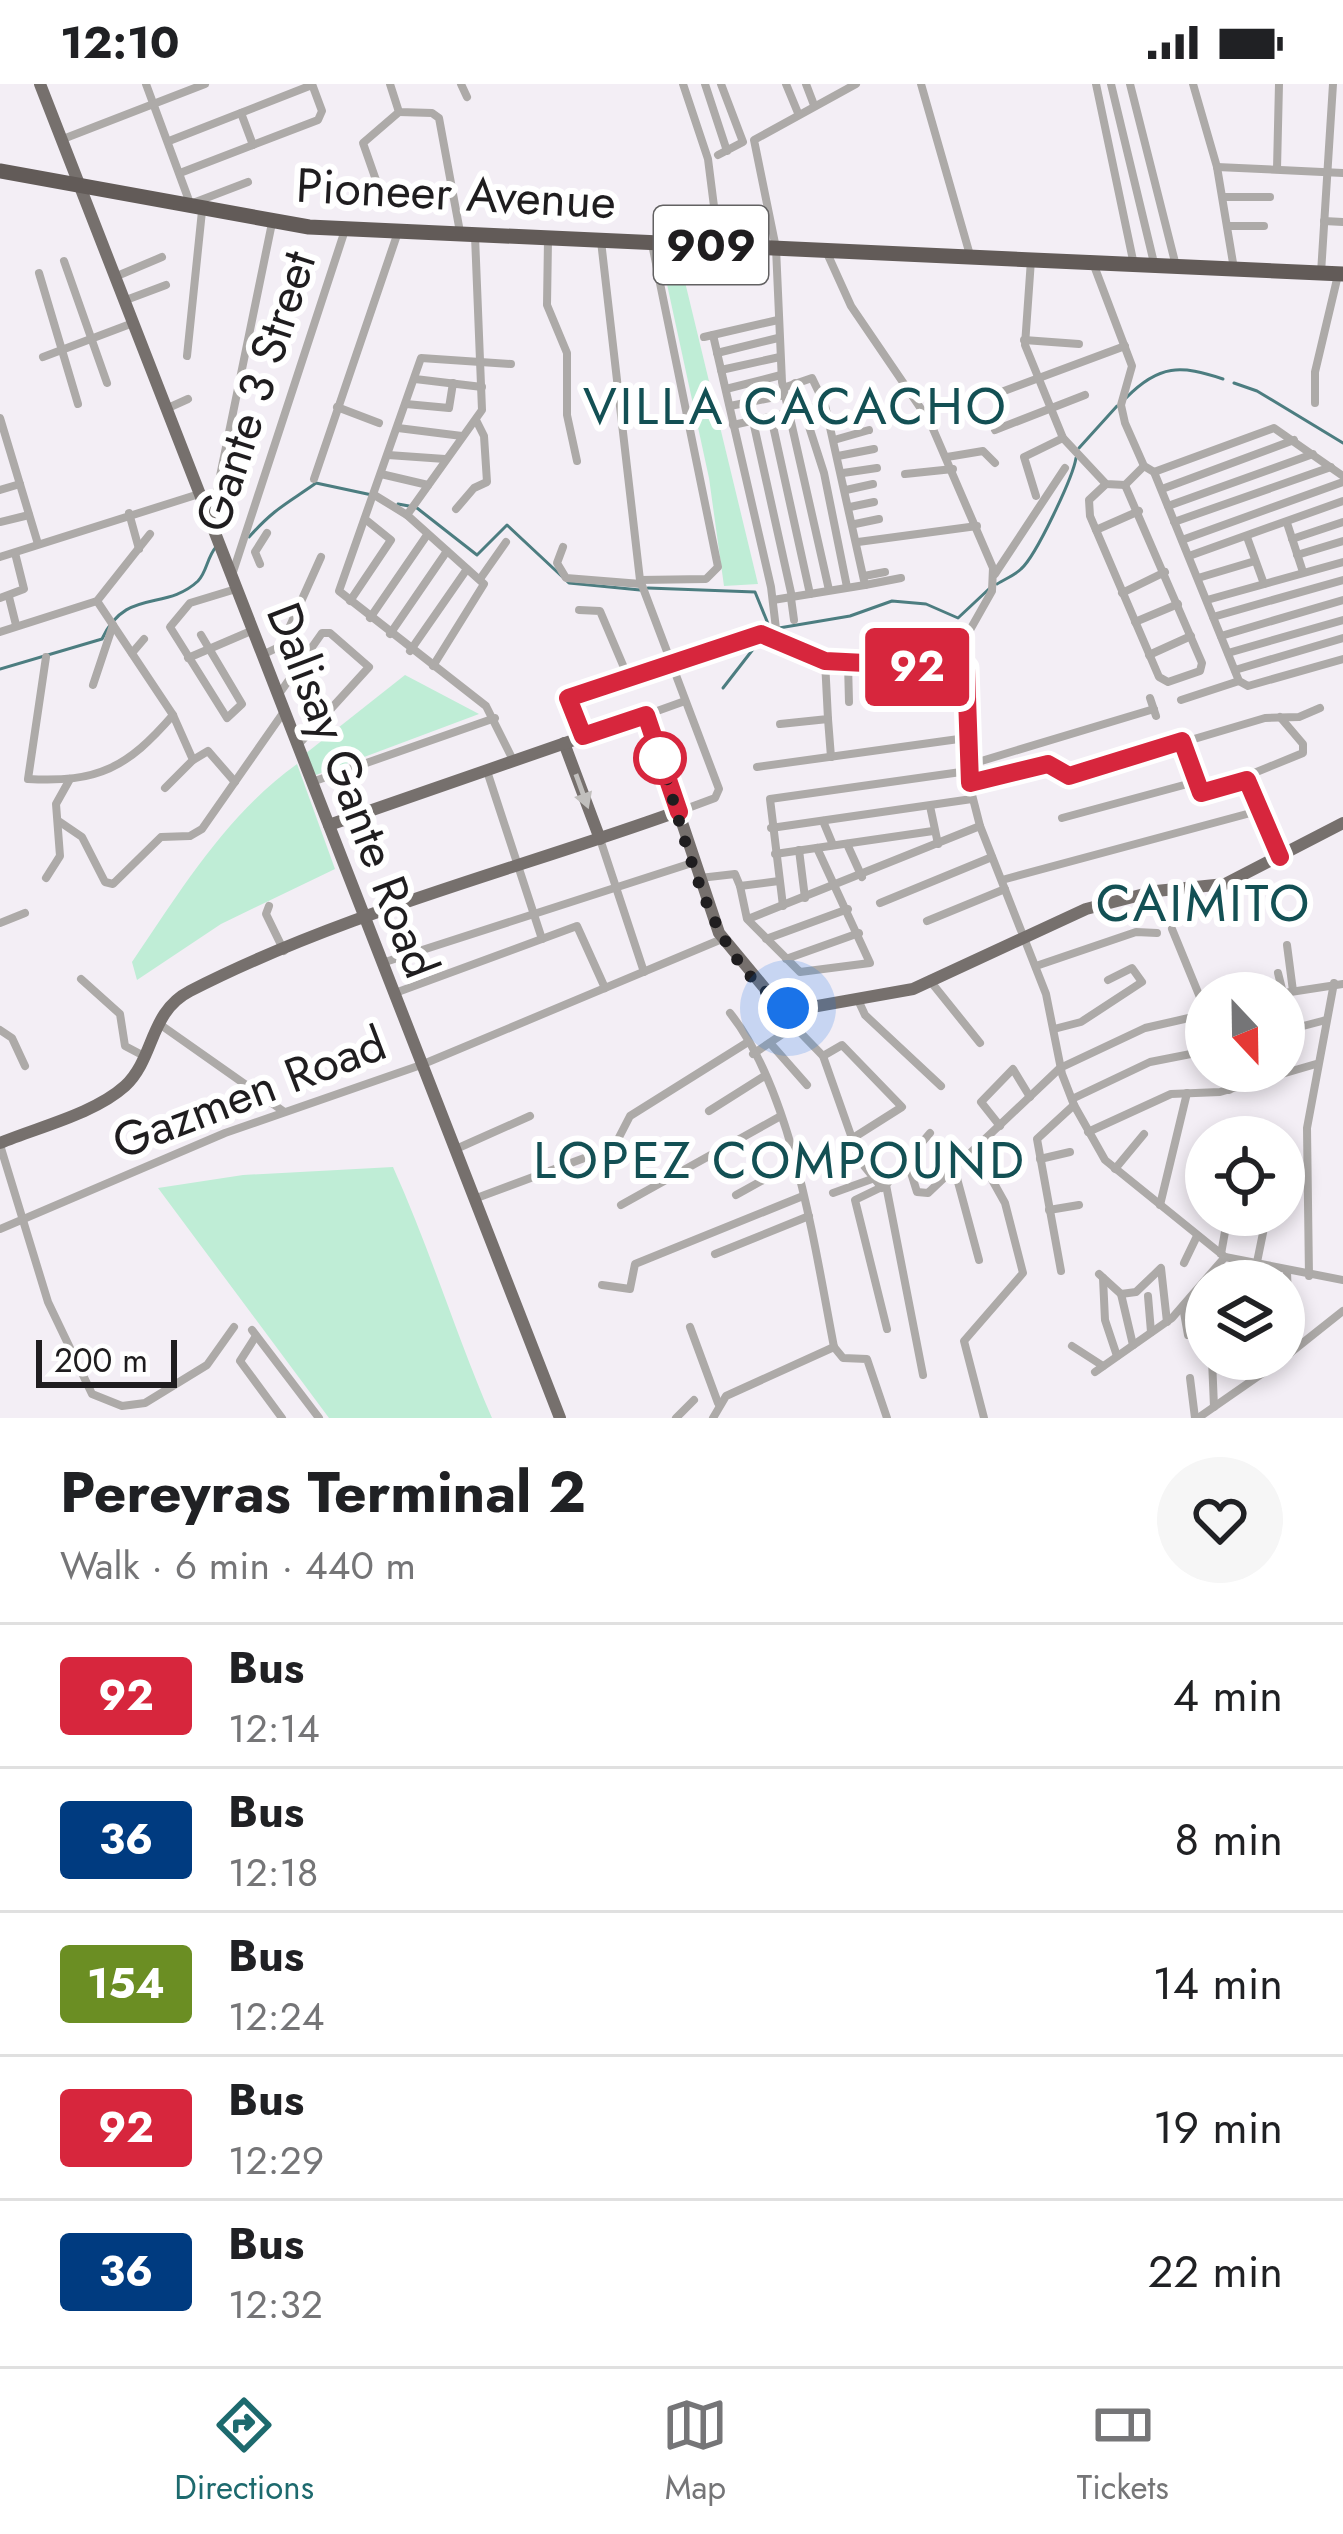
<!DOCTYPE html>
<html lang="en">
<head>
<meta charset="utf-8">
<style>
	body { margin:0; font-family:Jost,sans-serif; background:#f6f6f6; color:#202124; height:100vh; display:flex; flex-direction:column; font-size:45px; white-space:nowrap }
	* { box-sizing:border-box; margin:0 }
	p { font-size:39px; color:#757577 }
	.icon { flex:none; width:66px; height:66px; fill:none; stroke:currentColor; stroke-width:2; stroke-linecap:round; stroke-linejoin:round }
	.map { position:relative; height:1334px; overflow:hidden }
	.sheet { display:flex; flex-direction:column; background:#fff; flex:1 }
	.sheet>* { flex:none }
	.badge { padding:0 24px; border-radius:9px; font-size:42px; line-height:78px }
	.needle { width:78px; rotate:158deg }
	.fabs { position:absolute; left:1185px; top:888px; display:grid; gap:24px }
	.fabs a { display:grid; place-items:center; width:120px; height:120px; border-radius:50%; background:#fff; box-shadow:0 6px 18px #0003; font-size:60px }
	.scale { position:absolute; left:36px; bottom:30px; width:141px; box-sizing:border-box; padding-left:12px; border:6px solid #1f1d1f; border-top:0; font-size:33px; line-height:42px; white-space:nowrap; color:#1f1d1f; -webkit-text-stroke:9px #fff; paint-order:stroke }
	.you { position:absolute; width:60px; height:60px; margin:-30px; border:9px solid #fff; border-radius:50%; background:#1a73e8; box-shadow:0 0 0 18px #1a73e833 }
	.map>.badge { position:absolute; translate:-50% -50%; box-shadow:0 0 0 6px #fff }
	.round { display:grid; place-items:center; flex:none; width:126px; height:126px; border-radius:63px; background:#f6f6f6 }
	.summary { display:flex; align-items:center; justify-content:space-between; height:204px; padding:0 60px }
	h1 { font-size:57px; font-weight:700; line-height:90px }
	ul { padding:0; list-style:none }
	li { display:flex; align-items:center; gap:36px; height:144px; padding:0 60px; border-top:3px solid #e0e0e0 }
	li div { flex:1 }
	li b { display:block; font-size:45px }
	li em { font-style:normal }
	li .badge { min-width:132px; font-weight:700; text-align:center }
	.status { display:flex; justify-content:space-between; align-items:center; height:84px; padding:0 60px; background:#fff; direction:ltr }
	.status svg { height:33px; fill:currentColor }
	.tabs { display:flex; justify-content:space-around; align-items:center; height:168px; border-top:3px solid #e0e0e0; background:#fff; font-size:33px; color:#757577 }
	.tabs a { display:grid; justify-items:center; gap:6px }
	.tabs .active { color:#1d6a6e }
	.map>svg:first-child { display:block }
</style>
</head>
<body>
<div class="status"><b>12:10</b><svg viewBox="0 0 49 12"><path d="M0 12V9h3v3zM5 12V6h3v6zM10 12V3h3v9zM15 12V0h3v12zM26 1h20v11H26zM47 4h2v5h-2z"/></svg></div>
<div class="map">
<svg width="1343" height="1334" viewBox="0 0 1343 1334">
	<rect width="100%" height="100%" fill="#f3eef5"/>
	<g fill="#bfedd6">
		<path d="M660,168l18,1 80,331 -34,2 -15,-108z"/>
		<path d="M405,591l74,39 -163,61 -11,-21z"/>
		<path d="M297,680l38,105 -114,55 -84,56 -5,-18c49,-72 94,-147 165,-198z"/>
		<path d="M393,1083c37,82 63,168 99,251h-163l-171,-230 85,-13z"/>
	</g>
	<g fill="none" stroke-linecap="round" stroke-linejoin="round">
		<g stroke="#4c7d80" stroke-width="3">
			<path d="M1234,299l23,8 86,52"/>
			<path d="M1126,314c33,-34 55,-33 97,-19"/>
			<path d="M1079,364l38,-42"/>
			<path d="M398,420l11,2"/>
			<path d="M417,424l60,47 30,-30 62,58 71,7"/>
			<path d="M249,453c27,-30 39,-34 67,-54l56,12"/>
			<path d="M997,500c8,-5 18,-9 24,-15 15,-13 52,-92 55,-111"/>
			<path d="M648,504l107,4 16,39"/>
			<path d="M779,544l71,-12 42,-15 34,3 32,14 32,-30"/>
			<path d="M0,585l102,-30c24,-52 63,-27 96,-58 9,-9 9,-24 18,-34"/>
			<path d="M723,604l38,-49"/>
		</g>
		<g stroke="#adaaa8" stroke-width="8">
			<path d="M146,0l45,122"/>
			<path d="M390,0l9,28 33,1 7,5 21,114"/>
			<path d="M461,0l6,13"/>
			<path d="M683,0l25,75 11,87"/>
			<path d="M705,0l22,67"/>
			<path d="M786,0l12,29"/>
			<path d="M806,0l8,21"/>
			<path d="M921,0l49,171"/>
			<path d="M1096,0l38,181"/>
			<path d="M1111,0l43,179"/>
			<path d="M1130,0l46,182"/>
			<path d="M1193,0l24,83 17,102"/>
			<path d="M241,29l12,32"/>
			<path d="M63,55l142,-55"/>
			<path d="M169,57l143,-56"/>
			<path d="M718,71l25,-13 -22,-58"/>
			<path d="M1217,83l126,6"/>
			<path d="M1277,85l2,-85"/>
			<path d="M180,89l138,-53 4,-9 -10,-27"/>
			<path d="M376,113l1,-14 -14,-40 36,-31"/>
			<path d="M1223,113h47"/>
			<path d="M193,119l55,-21"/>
			<path d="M1324,137l19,1"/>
			<path d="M1228,142h36"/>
			<path d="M548,156l-1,65 20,48v62l10,46"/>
			<path d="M601,157l39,339 79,209 -4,9 -35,13"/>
			<path d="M827,169l24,53 79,116 63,146 -1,23 -26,46 3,146 11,43 66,168 16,80 12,31 31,55 120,97 118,23"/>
			<path d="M1031,176l-6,85 38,93 43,46 19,1"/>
			<path d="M64,177l43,122"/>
			<path d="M1093,179l39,103 -11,39 4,18 19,43 10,6 85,209 9,5 95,-27"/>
			<path d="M39,189l39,131"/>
			<path d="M1321,189l12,-189"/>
			<path d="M117,192l45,-19"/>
			<path d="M126,216l40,-15"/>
			<path d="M713,251l58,252 6,50"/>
			<path d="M704,253l74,-17"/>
			<path d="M1024,256l55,4"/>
			<path d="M717,269l61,-15"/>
			<path d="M187,272l15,-145"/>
			<path d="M43,273l90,-34"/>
			<path d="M511,280l-90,-6 -82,233 147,115 27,54"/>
			<path d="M721,286l59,-13"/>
			<path d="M415,295l67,8"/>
			<path d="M795,299l29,90 23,114"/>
			<path d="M726,305l55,-14"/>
			<path d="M1004,307l121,-45"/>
			<path d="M1315,319v-31l23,-97"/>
			<path d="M406,320l43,4 4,-25"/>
			<path d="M730,322l55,-11"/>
			<path d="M337,323l42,16"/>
			<path d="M168,324l20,-9"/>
			<path d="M771,333l39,177"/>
			<path d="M0,334l38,126"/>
			<path d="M753,337l39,176"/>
			<path d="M733,341l92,-20"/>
			<path d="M398,344l64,8"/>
			<path d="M995,346l90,-35"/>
			<path d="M834,356l35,-10"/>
			<path d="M388,371l57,4"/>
			<path d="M838,372l36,-7"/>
			<path d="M947,373l36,-6 12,12"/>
			<path d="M1154,388l120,-44 69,48"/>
			<path d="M843,389l34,-5"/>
			<path d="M381,390l47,11"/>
			<path d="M905,390l48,-5"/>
			<path d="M314,395l84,-247"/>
			<path d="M1106,400l-17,16 1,16 69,161 9,5 32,-11 2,-8 -77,-178"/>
			<path d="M1125,401l19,-19"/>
			<path d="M1162,405l132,-49"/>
			<path d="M0,406l20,-6"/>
			<path d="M846,406l27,-6"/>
			<path d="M376,412l31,19 77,69 -51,82"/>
			<path d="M1036,412l-12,-39 39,-19"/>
			<path d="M1168,422l145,-52"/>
			<path d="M850,423l24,-5"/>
			<path d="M456,425l18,-21 13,-6 -3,-46 -8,-16"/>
			<path d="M129,429l10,36"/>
			<path d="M407,431l75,-105 -7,-174"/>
			<path d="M211,436l61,-297"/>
			<path d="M0,438l29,-7"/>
			<path d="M1174,438l157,-55"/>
			<path d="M1287,439l16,49"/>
			<path d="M855,440l24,-5"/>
			<path d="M1096,446l43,-19"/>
			<path d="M1247,453l17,47"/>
			<path d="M1292,455l51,-17"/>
			<path d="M1182,456l161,-58"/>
			<path d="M858,458l119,-16"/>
			<path d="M563,463l-6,16 9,15 75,6"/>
			<path d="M1297,471l46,-14"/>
			<path d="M1189,472l154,-55"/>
			<path d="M0,473l199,-63"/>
			<path d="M260,480l-5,-12 12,-19"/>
			<path d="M995,490l70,-106"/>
			<path d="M232,491l113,-345"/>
			<path d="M864,492l21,-4"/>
			<path d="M1198,494l57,-17"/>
			<path d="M480,495l26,-37"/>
			<path d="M640,496l66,-1 12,-12 -66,-323"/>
			<path d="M865,501l36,-7"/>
			<path d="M829,506l-47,-208 -6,-134 -22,-108 102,-56"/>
			<path d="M1122,509l43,-21"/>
			<path d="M9,513l7,28"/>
			<path d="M0,514l24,-9 -9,-36"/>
			<path d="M791,514l3,22"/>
			<path d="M773,516l92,-15 -40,-180 -13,-27 -29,10"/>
			<path d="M1207,516l136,-38"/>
			<path d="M97,517l76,114 20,45 -28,28"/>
			<path d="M350,517l41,-61 -26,-21"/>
			<path d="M579,526l21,1 28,66"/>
			<path d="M1213,533l130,-37"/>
			<path d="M370,534l57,-83"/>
			<path d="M1135,538l43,-18"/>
			<path d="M0,548l97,-31 53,-67"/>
			<path d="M390,550l57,-83"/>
			<path d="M201,551l41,69 -15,14 -57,-91 20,-24 46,-14"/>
			<path d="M1221,552l122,-36"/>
			<path d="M410,567l57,-82"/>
			<path d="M132,569l12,-14"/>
			<path d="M1228,569l115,-33"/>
			<path d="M262,571l19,-9 40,-89"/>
			<path d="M1149,571l42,-19"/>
			<path d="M46,573l-18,122c70,4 99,-11 145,-64"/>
			<path d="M188,574l63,-27"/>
			<path d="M848,579l1,39"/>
			<path d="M1235,586l108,-32"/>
			<path d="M93,601l20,-60"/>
			<path d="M279,610l43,-61h8l39,34 -72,79"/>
			<path d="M1150,614l6,18"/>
			<path d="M1181,616l58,-19"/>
			<path d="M646,631l39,-14"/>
			<path d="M828,635l3,38"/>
			<path d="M780,640l48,-5 -3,-58"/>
			<path d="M583,653l-14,-41 184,-61 24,2 48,24 141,7"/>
			<path d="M1182,657l17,50 6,2 98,-40v-9l-23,-27"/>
			<path d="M193,676l15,-9 27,31"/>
			<path d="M968,681l186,-56"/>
			<path d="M757,683l209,-29"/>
			<path d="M487,687l55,168"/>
			<path d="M1247,696l32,76"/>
			<path d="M312,698l183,-64"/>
			<path d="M969,699l79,-19 21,12 196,-58 34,-1 21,-9"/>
			<path d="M930,722l8,38"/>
			<path d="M1062,734l133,-36"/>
			<path d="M823,737l10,24"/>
			<path d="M60,738l22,15 23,45 8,2 48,-47 29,-1 12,-7 81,-116"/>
			<path d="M771,744l201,-29"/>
			<path d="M600,755l44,133"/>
			<path d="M847,760l15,33"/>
			<path d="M799,766l6,48"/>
			<path d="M775,770l158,-23"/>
			<path d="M46,794l14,-22 -4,-52 14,-25"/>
			<path d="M700,794l35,-4 5,12"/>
			<path d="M1002,796l256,-69"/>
			<path d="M779,797l-39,5 7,33 53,53 70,-9 -53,-115"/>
			<path d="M880,819l112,-46"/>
			<path d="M269,822l-3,8 18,37"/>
			<path d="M400,822l16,46"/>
			<path d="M783,822l-13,-107 198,-28"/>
			<path d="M748,835l232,-93"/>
			<path d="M927,837l78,-32"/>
			<path d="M0,839l25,-10"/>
			<path d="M1172,845l34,83"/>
			<path d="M766,855l82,-30"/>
			<path d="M1287,861l6,46"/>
			<path d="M786,875l73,-26"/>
			<path d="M382,879l313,-101"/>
			<path d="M1036,882l100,-34 21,1"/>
			<path d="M1278,889l5,20"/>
			<path d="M81,895l39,35 5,32 19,10"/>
			<path d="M931,898l49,61"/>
			<path d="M395,909l182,-67 28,62"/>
			<path d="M1284,909l59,-9"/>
			<path d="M859,918l6,13 76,71"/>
			<path d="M730,929c63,79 85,236 104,334"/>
			<path d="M158,939l125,88"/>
			<path d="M794,942l29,30 37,105 22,27"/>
			<path d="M1054,945l27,-7 61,-40 -10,-14 -24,12"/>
			<path d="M0,946l12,8 13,28"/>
			<path d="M1284,947l42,-11"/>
			<path d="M770,959l37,42"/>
			<path d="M753,970l46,-31 5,-13"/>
			<path d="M823,972l19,-11 60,62 -49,31"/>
			<path d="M1224,987l5,19"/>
			<path d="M1072,1015l78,-37 56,-11"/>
			<path d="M709,1027l54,-34"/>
			<path d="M1000,1042l-19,-24 32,-33 17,28"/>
			<path d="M1088,1048l83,-38 49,-2 96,-28"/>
			<path d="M0,1061l48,157 44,92 30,12 23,-3 62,-38 27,-38"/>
			<path d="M456,1065l74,-33"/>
			<path d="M976,1067l29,52 18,70 -59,68 20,77"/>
			<path d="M1040,1075l30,-7"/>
			<path d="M908,1079l9,29 11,1 132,-125 85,-40 61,-14"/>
			<path d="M1115,1085l29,-35"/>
			<path d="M955,1087l24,89"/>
			<path d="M886,1101l37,190"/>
			<path d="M833,1109l39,-14"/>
			<path d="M736,1111l58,-32"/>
			<path d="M474,1115l140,-52 16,-31 118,-74"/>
			<path d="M621,1121l158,-88"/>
			<path d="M1160,1121l27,-112"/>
			<path d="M1049,1126l30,-5"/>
			<path d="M0,1145l225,-96 196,-68 301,-126"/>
			<path d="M715,1170l94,-38"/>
			<path d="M1221,1170l7,-39"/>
			<path d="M1184,1179l13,-27"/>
			<path d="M1256,1183l8,-39"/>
			<path d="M1061,1187l-24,-132 37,-34"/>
			<path d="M1287,1188l3,81"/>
			<path d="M1099,1190l22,20 12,51"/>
			<path d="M1309,1192l-2,-148 27,-145"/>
			<path d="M1103,1194l2,42 12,36"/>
			<path d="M1247,1197v-16"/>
			<path d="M602,1201l28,4 5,-25 168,-68"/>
			<path d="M1121,1210l15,-2 25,-24 6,54"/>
			<path d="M1148,1212l3,36"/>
			<path d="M1183,1223l5,28"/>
			<path d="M690,1243l28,76"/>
			<path d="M887,1245l-32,-129 31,-15 44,-52"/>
			<path d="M252,1246l67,88"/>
			<path d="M256,1252l-16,25 42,57"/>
			<path d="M1072,1262l31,20"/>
			<path d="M834,1263l9,11 24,1 20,59"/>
			<path d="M1290,1269l53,-42"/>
			<path d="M1212,1275l2,48"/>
			<path d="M1095,1288l77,-54 53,-61"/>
			<path d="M1190,1294l5,40"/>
			<path d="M676,1334l18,-18"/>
			<path d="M713,1334l13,-22 108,-49"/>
			<path d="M1198,1334l85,-59"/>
		</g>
		<g stroke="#76706d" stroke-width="12">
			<path d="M40,0l520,1334"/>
			<path d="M564,659l36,96"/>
			<path d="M329,741l317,-110 73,218 48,58 28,19 118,-21 173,-80 70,-18 69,-7 118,-61"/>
			<path d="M0,1059c38,-16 94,-29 125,-57 30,-28 24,-74 65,-95 154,-79 326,-121 489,-180"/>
		</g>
		<path stroke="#625b58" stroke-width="15" d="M0,87l309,56 1034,47"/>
	</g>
	<defs><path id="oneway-solid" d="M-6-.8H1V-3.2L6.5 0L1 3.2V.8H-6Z" transform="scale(3)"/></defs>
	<use fill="#c1bfbd" href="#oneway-solid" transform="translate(582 707) rotate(70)"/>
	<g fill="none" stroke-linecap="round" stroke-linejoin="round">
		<g stroke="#fff" stroke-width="27">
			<path id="line" d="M679,728l-33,-97 -63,21 -15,-38 193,-64 64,27 141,7 4,115 78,-19 21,12 113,-35 19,52 46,-13 33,77"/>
		</g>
		<use href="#line" stroke="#d7263d" stroke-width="18"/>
		<path stroke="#1f1d1f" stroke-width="12" stroke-dasharray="0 21.6" d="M660,674l-3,-10c30,87 46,208 131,260"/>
	</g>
	<circle fill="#fff" stroke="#d7263d" stroke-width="6" cx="660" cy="674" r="24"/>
	<g text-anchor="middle" stroke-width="12" stroke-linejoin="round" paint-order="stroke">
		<rect fill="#fff" stroke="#626162" stroke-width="3" x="654" y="122" width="114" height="78" rx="9"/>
		<g font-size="45" font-weight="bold" fill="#1f1d1f">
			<text x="711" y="177">909</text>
		</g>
		<g font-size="48" fill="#1f1d1f" stroke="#fff">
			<text transform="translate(456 109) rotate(3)" y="17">Pioneer Avenue</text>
			<text transform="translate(255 307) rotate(-72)" y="17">Gante 3 Street</text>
			<text transform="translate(353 706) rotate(69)" y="17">Dalisay Gante Road</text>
			<text transform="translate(249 1008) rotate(-21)" y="17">Gazmen Road</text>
		</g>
		<g font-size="51" letter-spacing="3" fill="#135054" stroke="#fff">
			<text x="796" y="340">VILLA CACACHO</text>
			<text x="1204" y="837">CAIMITO</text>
			<text x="780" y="1094">LOPEZ COMPOUND</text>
		</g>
	</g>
</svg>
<div class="fabs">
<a><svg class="needle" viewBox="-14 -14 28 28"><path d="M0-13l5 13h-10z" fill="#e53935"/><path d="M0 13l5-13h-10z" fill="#757577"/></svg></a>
<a><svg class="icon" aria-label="locate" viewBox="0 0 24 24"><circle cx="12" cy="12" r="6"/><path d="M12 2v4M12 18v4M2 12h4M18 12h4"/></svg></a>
<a><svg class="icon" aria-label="layers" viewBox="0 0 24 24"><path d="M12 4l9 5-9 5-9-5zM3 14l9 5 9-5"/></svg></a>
</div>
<div class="scale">200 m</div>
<div class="you" style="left:788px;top:924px"></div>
<b class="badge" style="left:917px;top:583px;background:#d7263d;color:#fff">92</b>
</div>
<section class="sheet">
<div class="summary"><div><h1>Pereyras Terminal 2</h1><p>Walk · 6 min · 440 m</p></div><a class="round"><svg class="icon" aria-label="heart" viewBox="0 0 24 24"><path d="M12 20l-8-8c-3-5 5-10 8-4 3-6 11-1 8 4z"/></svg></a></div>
<ul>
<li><span class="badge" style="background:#d7263d;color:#fff">92</span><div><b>Bus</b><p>12:14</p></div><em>4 min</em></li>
<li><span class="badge" style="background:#003b80;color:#fff">36</span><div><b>Bus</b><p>12:18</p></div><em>8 min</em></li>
<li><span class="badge" style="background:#6b8e23;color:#fff">154</span><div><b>Bus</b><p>12:24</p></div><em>14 min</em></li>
<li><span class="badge" style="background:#d7263d;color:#fff">92</span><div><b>Bus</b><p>12:29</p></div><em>19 min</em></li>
<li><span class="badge" style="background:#003b80;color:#fff">36</span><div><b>Bus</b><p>12:32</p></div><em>22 min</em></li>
</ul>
</section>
<nav class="tabs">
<a class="active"><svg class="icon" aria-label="directions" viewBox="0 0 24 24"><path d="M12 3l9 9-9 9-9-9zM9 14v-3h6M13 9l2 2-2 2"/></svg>Directions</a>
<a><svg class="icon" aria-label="map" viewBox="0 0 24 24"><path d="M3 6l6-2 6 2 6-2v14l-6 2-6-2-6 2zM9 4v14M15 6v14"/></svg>Map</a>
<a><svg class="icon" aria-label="tickets" viewBox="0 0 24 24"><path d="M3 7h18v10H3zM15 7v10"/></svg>Tickets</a>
</nav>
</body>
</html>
